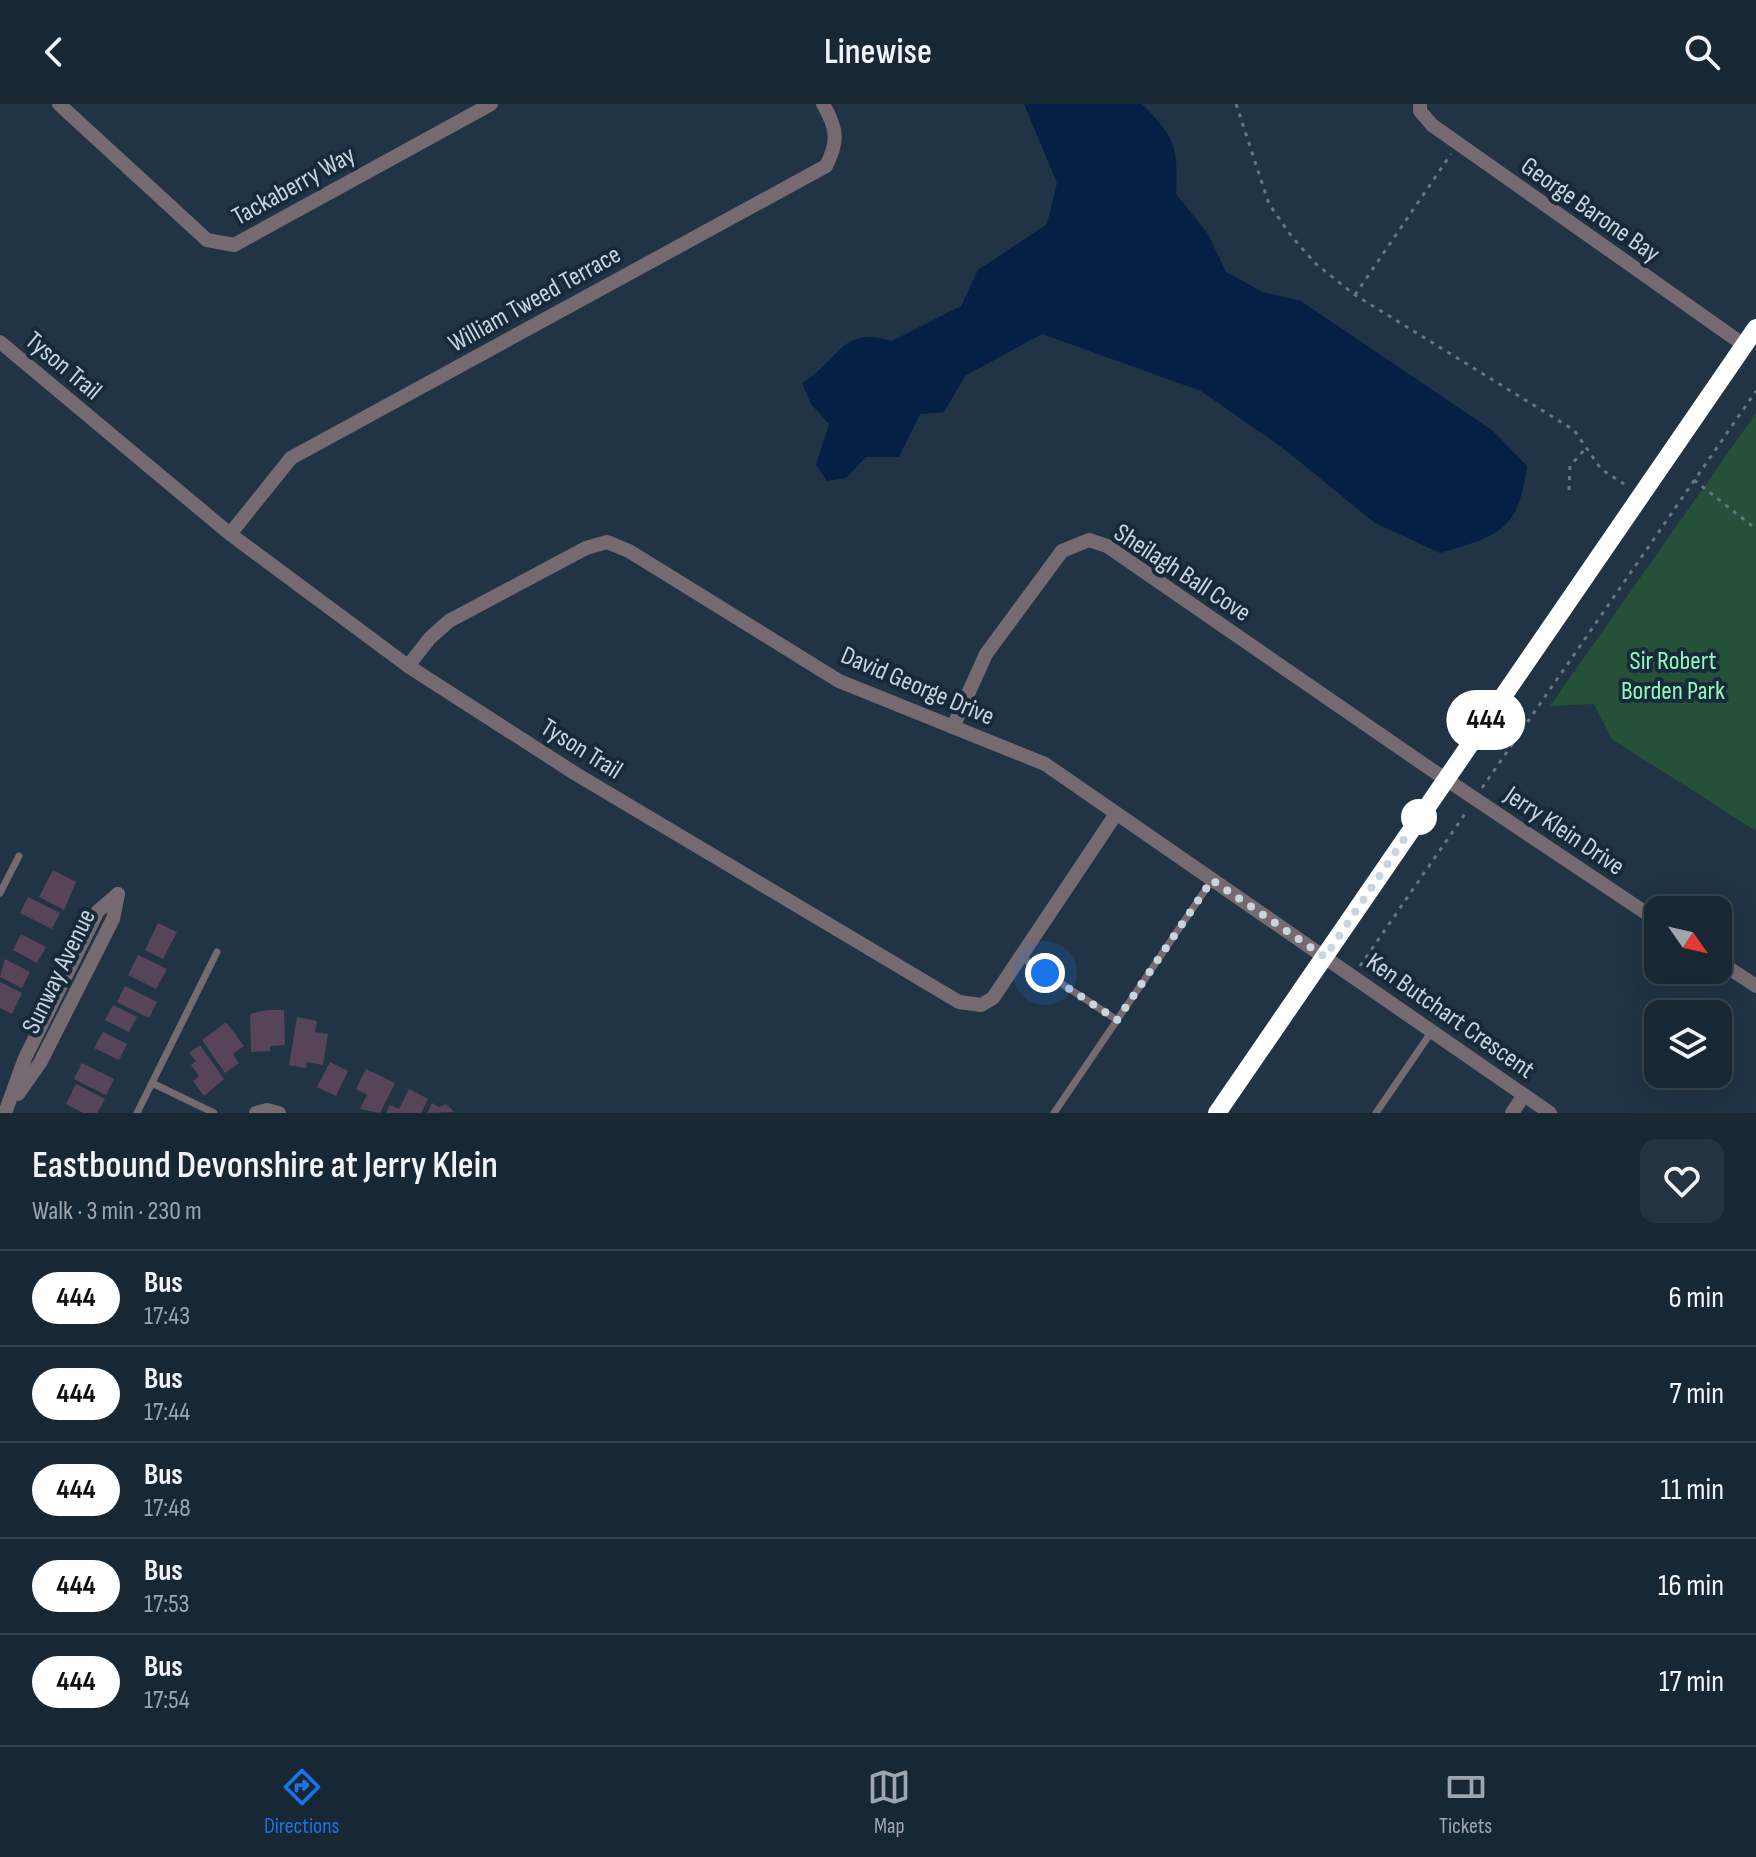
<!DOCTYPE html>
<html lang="en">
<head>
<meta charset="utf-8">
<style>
	body { margin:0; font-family:"Sofia Sans Condensed",sans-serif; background:#253340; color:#f1f3f6; height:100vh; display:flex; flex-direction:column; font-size:30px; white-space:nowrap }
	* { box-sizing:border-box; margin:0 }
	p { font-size:26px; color:#9fa5ac }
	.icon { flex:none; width:44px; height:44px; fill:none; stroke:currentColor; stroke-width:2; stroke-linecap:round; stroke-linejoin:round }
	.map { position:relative; height:1009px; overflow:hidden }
	.side { display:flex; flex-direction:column; background:#182734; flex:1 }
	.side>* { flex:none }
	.badge { padding:0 16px; border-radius:26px; font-size:28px; line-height:52px }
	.needle { width:52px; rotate:124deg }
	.controls { position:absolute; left:1644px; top:792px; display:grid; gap:16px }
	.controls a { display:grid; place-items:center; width:88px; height:88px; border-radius:16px; background:#182734; box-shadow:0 8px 32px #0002,0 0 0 2px #36444f; font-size:40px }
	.you { position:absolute; width:40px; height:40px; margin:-20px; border:6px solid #fff; border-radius:50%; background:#1a73e8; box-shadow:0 0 0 12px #1a73e833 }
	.map>.badge { position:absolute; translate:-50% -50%; box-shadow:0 0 0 4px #fff }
	.round { display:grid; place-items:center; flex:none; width:84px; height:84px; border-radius:16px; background:#253340 }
	.headline { display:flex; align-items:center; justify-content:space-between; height:136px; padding:0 32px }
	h1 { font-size:38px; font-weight:600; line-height:60px }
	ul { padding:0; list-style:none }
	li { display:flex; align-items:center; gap:24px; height:96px; padding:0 32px; border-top:2px solid #36444f }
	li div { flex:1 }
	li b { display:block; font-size:30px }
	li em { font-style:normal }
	li .badge { min-width:88px; font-weight:700; text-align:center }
	header { display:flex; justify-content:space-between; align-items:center; height:104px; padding:0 32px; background:#182734; font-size:36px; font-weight:600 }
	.dock { display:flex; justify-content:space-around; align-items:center; height:112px; border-top:2px solid #36444f; background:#182734; font-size:22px; color:#9fa5ac }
	.dock a { display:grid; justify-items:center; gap:4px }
	.dock .on { color:#1a73e8 }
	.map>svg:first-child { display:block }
</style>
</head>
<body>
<header><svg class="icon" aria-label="back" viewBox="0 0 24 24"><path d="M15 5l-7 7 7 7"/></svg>Linewise<svg class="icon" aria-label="search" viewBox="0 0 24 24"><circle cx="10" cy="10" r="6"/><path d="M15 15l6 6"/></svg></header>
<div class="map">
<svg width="1756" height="1009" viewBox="0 0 1756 1009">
	<rect width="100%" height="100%" fill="#203445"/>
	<path fill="#245137" d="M1756,309v418l-144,-92 -18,-35 -44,2z"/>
	<path fill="#042044" d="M1024,0h118c34,34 36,43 34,90l32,40 18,38 37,20 38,9 192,130 34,35c-8,65 -29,70 -87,87l-65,-30 -91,-74 -83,-58 -159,-57 -77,42 -21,36 -24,2 -21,43h-33l-20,21 -19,3 -11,-16 13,-41 -18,-20 -9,-21c38,-23 39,-58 90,-42l69,-35 17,-36 69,-46 10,-41z"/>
	<g fill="#584458">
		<path d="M53,766l23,12 -12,28 -25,-13z"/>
		<path d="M28,793l32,16 -8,16 -32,-16z"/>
		<path d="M158,819l19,9 -14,27 -18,-9z"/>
		<path d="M21,830l25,13 -9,16 -24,-13z"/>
		<path d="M138,851l29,14 -11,20 -28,-14z"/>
		<path d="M5,855l25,13 -8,16 -22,-11z"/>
		<path d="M0,878l22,11 -10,21 -12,-6z"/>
		<path d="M125,882l32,16 -8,16 -32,-16z"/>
		<path d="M113,901l24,12 -8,15 -24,-12z"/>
		<path d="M267,906h17l1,35 -15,1v5l-19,1 -1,-38z"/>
		<path d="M297,913l20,4 -2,11 13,2 -5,31 -16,-3 -1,6 -17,-3z"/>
		<path d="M226,918l18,24 -11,8 6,9 -14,10 -23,-33z"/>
		<path d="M103,928l24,12 -8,16 -25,-12z"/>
		<path d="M200,941l24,34 -20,17 -11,-15 6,-5 -8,-11 5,-4 -7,-8z"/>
		<path d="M330,958l18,9 -12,25 -19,-9z"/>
		<path d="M82,959l32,16 -8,16 -32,-16z"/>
		<path d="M366,965l29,14 -15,30 -20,-4 7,-14 -11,-6z"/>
		<path d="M76,980l29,15 -8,14h-14l-17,-9z"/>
		<path d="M409,985l19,10 -7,14h-35l4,-8 9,4z"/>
		<path d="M432,999l7,4 7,-3 8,8 -27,1z"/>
	</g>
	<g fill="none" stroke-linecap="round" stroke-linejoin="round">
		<g stroke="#647583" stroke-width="3" stroke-dasharray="4 6" stroke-linecap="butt">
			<path d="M1236,0l33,100 23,33 24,27 39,31 219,135 27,39 23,15"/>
			<path d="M1355,191l96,-141"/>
			<path d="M1694,376l62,49"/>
			<path d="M1569,386l1,-24 17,-19"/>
			<path d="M1482,684l274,-397"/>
			<path d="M1360,862l107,-155"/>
		</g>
		<g stroke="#766a71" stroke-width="7">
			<path d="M0,789l19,-37"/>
			<path d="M1021,853l96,63"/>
			<path d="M152,979l62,30"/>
			<path d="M137,1009l80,-161"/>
			<path d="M1054,1009l158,-233"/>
			<path d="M1376,1009l56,-82"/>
		</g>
		<g stroke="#766a71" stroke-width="14">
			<path d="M59,0l148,136 27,5 257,-141"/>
			<path d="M1420,0v7l12,14 312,220"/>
			<path d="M0,238l230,192 178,132 168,108 383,228 22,3 12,-7 123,-184"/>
			<path d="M230,430l61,-76 535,-292c13,-25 11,-38 -3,-62"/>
			<path d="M408,562l22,-28 19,-17 137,-73 21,-6 22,9 210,130 206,83 505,349"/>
			<path d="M953,623l33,-73 76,-103 27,-11 18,6 322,222 229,153"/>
			<path d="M1718,857l38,25"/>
			<path d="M18,990l22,-31 73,-144 5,-25"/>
			<path d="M5,1009l20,-55 73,-147 20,-17"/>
			<path d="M256,1009l11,-3 12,3"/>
			<path d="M1512,1009l12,-18"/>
		</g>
		<path stroke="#766a71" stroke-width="16" d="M1217,1009l539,-785"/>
	</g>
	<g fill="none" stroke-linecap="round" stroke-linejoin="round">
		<g stroke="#fff" stroke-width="18">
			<path id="line" d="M1217,1009l539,-785"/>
		</g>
		<use href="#line" stroke="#fff" stroke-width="12"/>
		<path stroke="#c8d4df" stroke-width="8" stroke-dasharray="0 14.4" d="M1045,869l72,47 95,-140 113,77 94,-140"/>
	</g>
	<circle fill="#fff" stroke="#fff" stroke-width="4" cx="1419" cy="713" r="16"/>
	<g text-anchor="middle" stroke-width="8" stroke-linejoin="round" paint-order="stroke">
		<g font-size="26" fill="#c8d4df" stroke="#162a3b">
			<text transform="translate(293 81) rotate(-29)" y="9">Tackaberry Way</text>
			<text transform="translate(1591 105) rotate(35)" y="9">George Barone Bay</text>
			<text transform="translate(534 194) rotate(-29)" y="9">William Tweed Terrace</text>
			<text transform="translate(64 261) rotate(40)" y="9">Tyson Trail</text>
			<text transform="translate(1183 468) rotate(33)" y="9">Sheilagh Ball Cove</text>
			<text transform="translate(918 581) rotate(23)" y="9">David George Drive</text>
			<text transform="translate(582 644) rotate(32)" y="9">Tyson Trail</text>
			<text transform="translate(1565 726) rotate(34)" y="9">Jerry Klein Drive</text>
			<text transform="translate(58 867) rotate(-64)" y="9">Sunway Avenue</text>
			<text transform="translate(1451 911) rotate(35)" y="9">Ken Butchart Crescent</text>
		</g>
		<g font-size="26" fill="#94f6ba" stroke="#162a3b">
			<text x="1673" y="565">Sir Robert<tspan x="1673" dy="30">Borden Park</tspan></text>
		</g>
	</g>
</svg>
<div class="controls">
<a><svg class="needle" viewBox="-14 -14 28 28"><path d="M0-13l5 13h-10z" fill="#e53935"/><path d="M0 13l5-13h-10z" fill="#9fa5ac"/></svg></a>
<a><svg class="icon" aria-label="layers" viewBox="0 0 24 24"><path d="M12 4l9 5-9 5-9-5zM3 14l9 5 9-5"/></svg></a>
</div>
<div class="you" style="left:1045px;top:869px"></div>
<b class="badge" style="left:1486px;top:616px;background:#fff;color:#111">444</b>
</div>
<section class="side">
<div class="headline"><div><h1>Eastbound Devonshire at Jerry Klein</h1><p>Walk · 3 min · 230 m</p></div><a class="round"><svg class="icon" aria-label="heart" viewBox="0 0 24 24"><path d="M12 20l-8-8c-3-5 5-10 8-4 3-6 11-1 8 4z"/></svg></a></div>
<ul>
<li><span class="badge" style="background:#fff;color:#111">444</span><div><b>Bus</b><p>17:43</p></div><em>6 min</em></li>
<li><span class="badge" style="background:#fff;color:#111">444</span><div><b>Bus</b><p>17:44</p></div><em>7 min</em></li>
<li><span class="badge" style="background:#fff;color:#111">444</span><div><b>Bus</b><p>17:48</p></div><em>11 min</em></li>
<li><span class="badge" style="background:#fff;color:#111">444</span><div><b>Bus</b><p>17:53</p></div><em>16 min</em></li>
<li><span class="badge" style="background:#fff;color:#111">444</span><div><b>Bus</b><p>17:54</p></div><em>17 min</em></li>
</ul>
</section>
<nav class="dock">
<a class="on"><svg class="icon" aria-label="directions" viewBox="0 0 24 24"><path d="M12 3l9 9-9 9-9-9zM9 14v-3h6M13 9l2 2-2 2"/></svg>Directions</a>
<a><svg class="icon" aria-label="map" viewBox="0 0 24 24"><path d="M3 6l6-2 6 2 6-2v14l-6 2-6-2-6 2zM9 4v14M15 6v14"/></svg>Map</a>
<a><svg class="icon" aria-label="tickets" viewBox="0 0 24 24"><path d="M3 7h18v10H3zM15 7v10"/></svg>Tickets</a>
</nav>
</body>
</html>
